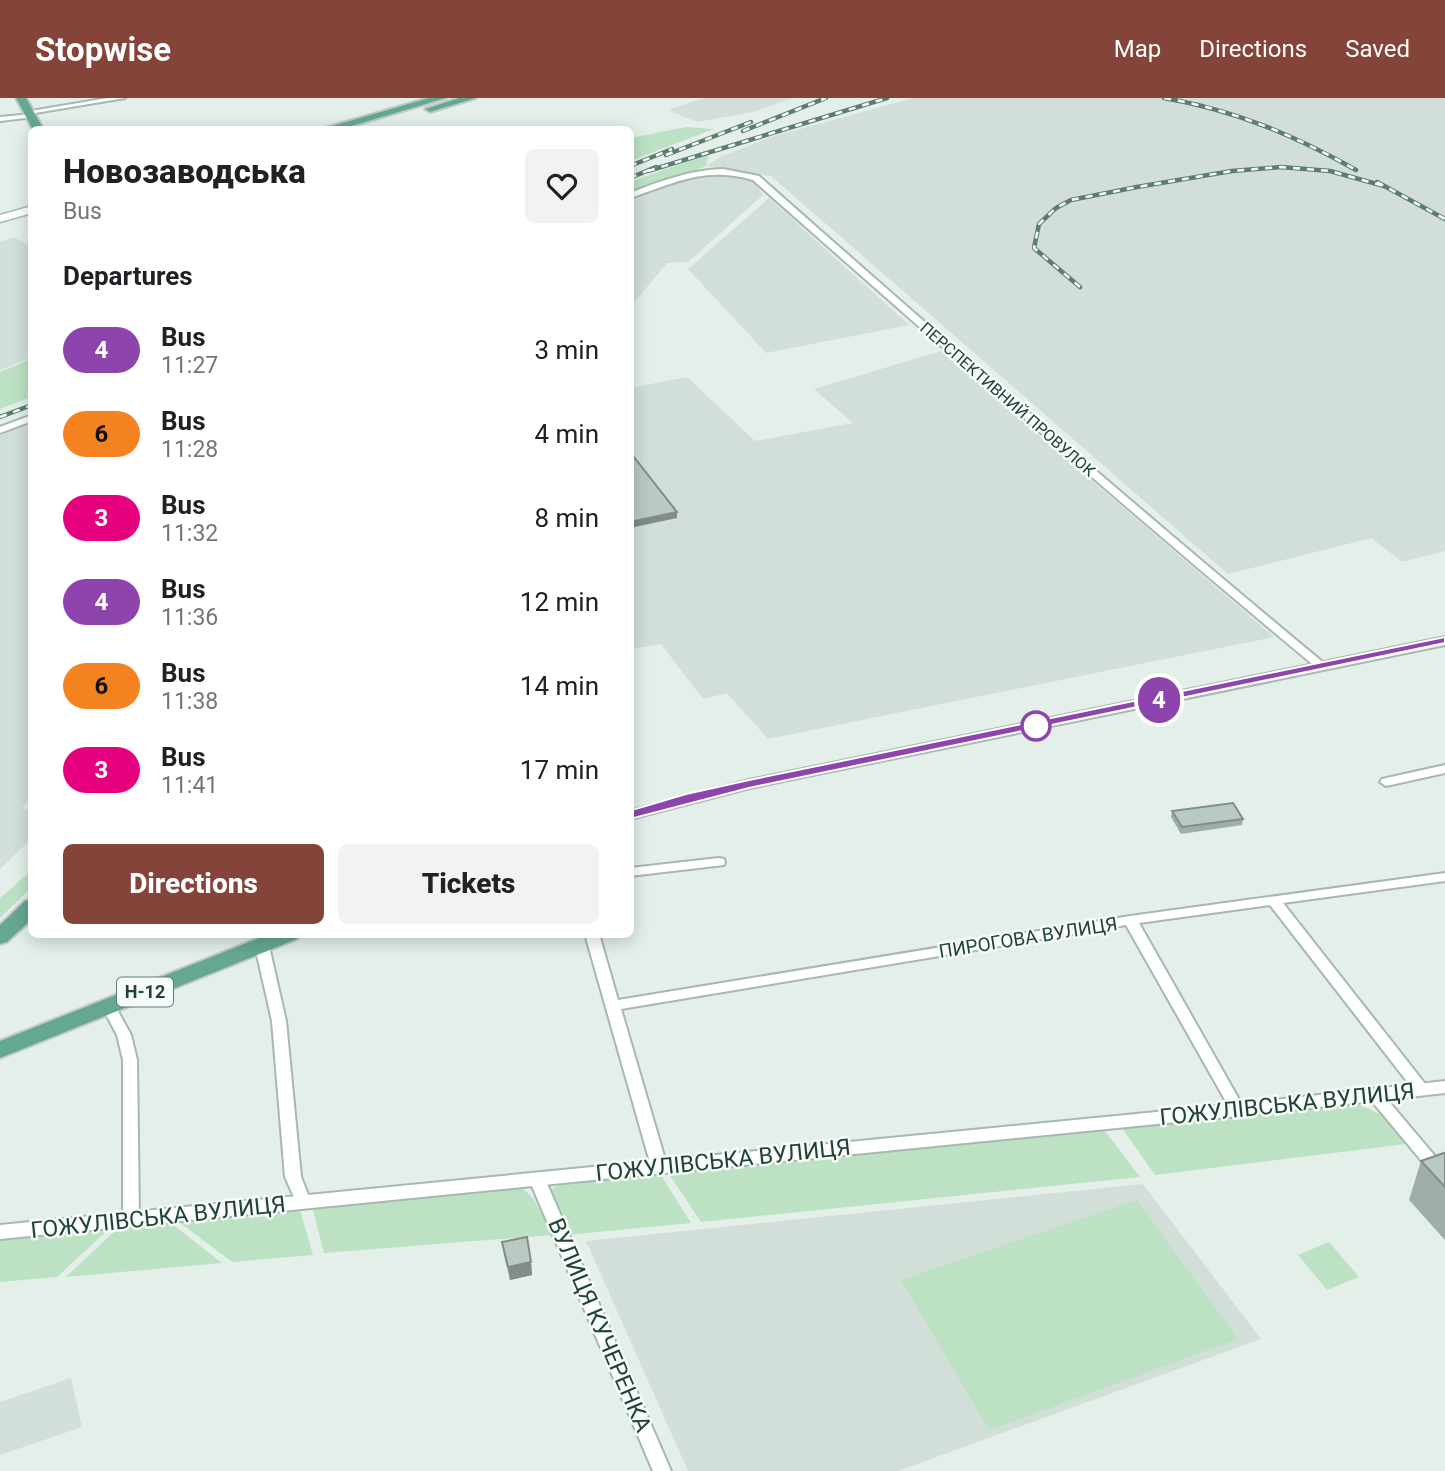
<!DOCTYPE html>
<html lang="en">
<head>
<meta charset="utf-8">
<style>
	body { margin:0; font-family:Roboto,sans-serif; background:#f2f2f2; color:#202124; height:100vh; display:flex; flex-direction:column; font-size:26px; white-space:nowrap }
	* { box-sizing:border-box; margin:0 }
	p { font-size:23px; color:#757577 }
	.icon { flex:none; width:38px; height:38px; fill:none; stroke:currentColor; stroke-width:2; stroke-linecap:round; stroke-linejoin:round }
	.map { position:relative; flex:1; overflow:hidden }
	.side { position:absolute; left:28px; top:28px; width:606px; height:812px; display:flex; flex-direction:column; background:#fff; border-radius:10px; box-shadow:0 4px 18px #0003 }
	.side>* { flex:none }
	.badge { padding:0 14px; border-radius:23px; font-size:24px; line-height:46px }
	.map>.badge { position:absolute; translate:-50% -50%; box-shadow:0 0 0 4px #fff }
	h2 { padding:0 35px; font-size:26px; line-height:63px }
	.round { display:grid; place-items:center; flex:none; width:74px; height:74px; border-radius:10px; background:#f2f2f2 }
	.summary { display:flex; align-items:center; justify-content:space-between; height:119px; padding:0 35px }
	h1 { font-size:33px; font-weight:800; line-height:52px }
	.button { display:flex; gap:14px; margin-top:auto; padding:14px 35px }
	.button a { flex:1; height:80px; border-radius:10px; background:#84443a; color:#fff; font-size:28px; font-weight:800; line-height:80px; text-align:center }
	.button a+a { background:#f2f2f2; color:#202124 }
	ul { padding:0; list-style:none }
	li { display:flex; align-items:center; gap:21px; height:84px; padding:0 35px }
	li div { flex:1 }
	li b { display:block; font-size:26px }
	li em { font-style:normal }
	li .badge { min-width:77px; font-weight:700; text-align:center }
	header { display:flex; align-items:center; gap:42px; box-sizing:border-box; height:98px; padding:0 35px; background:#84443a; color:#fff }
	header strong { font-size:33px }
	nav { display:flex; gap:38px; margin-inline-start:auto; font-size:24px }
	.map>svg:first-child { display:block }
</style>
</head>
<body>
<header>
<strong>Stopwise</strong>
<nav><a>Map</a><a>Directions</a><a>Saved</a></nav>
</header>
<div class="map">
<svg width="1445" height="1373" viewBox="0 0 1445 1373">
	<rect width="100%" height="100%" fill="#e4efe9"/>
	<g fill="#d2dfd8">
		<path d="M704,0h89l-40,14 -56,10 -29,-12z"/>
		<path d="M913,0h532v453l-43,11 -31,-24 -143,36 -457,-398 -65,-10 14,-9 51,-20z"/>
		<path d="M706,75l47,6 10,16 -75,67 -21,1 -37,44v-108l53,-22z"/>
		<path d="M769,100l140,127 -143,28 -78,-84z"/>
		<path d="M14,139l17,10v111l-31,12v-128z"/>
		<path d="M941,253l333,286 -506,102 -41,-46 -24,6 -42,-55 -31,5v-261l57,-11 68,64 98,-18 -39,-34z"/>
		<path d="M31,323l1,377 -10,10 9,3v28l-31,30v-436z"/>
		<path d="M1143,1086l118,155 -363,132h-210l-102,-230z"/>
		<path d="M71,1280l11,49 -82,28v-53z"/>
	</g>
	<g fill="#bce2c3">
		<path d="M686,29l28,2 -84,32v-23z"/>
		<path d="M709,56l-3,12 -76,30v-14z"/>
		<path d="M31,261v38l-31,12v-37z"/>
		<path d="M31,773v17l-31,30v-20z"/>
		<path d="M1356,1005l26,12 25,29 -252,31 -35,-50z"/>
		<path d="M1103,1030l37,49 -439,45 -34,-51z"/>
		<path d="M659,1074l32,51 -125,12 -17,-43 13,-10z"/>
		<path d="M517,1088c20,9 25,30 34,49l-227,18 -12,-47z"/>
		<path d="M1137,1102l101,139 -249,91 -88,-150z"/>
		<path d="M299,1109l14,48 -81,7 -57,-43z"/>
		<path d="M167,1122l55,43 -156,14 55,-52z"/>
		<path d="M111,1129l-54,50 -57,5v-45z"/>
		<path d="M1329,1144l30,35 -32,13 -29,-35z"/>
	</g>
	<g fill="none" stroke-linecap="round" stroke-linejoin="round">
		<g stroke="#a6b8b0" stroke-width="4">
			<g id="minor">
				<path d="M108,0h17l-96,16 -4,-2z"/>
				<path d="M32,16l2,1v2l-34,4v-4z"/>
				<path d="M723,71l36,7c186,165 374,329 566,488l2,2 -2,2h-8c-191,-159 -378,-323 -564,-488 -49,-14 -78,3 -123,18v-5c30,-12 60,-23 93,-24z"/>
				<path d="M32,317v6l-32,12v-6z"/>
				<path d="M1445,667v8l-59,13 -6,-4 2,-3z"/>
				<path d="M719,760l5,1 1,3 -1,3 -94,11v-8z"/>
				<path d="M1445,775v8l-162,22 143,182 2,4 -2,4 -5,1 -5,-1 -146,-188 -131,18 106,187 -2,4 -5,1 -5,-1 -107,-189 -505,84 46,157 -3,4 -5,2 -5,-2 -3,-4 -66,-232h14l19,66 512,-84z"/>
				<path d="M262,843l5,2 2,3 17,75 15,156 10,25 -3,4 -5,2 -5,-2 -13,-29 -13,-156 -17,-75 2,-3z"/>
				<path d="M109,904l5,2 17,31 6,25 2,158 -2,4 -6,2 -6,-2 -2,-4v-158l-6,-25 -15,-28 2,-3z"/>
				<path d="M1375,992l5,1 65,77v17l-5,-2 -70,-84 -2,-4 2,-4z"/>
				<path d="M537,1075l5,2 3,4 126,292h-18l-124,-292 3,-4z"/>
			</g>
		</g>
		<g stroke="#a6b8b0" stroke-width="4">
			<g id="tertiary">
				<path d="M1445,539v8l-695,143 -120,31v-8l119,-31z"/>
				<path d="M1445,983v12l-207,23 -1238,123v-14l1238,-121z"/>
			</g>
		</g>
		<g stroke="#a2bcb0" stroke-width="3">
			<path id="secondary" d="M32,108v7l-32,9v-7z"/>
		</g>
		<g stroke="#c1cac7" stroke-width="4">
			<g id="primary">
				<path d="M16,0h10l18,32h-11z"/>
				<path d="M429,0h17l-108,32h-20z"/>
				<path d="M459,0h17l-46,14 -5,-3z"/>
				<path d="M32,801v20l-25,23 -7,2v-19l25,-24z"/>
				<path d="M269,836h31l-3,5 -297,119v-17z"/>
			</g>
		</g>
		<use href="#minor" fill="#fff" fill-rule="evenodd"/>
		<use href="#tertiary" fill="#fff" fill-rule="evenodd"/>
		<use href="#secondary" fill="#fff" fill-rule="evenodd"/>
		<use href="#primary" fill="#65a891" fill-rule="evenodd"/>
		<g stroke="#5c7e72" stroke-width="4.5">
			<g id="rail">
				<path d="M1164,0c70,12 130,37 192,72"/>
				<path d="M743,33l83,-33"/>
				<path d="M666,57l85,-33"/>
				<path d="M630,68l42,-17"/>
				<path d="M648,73l239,-73"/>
				<path d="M630,80l26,-11"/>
				<path d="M1377,84l68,37"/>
				<path d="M1080,189l-46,-39 5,-24 17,-16 15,-8 66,-13 95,-16 49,-4 49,4 54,15"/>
				<path d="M0,319l32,-12"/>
			</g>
		</g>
		<use href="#rail" stroke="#f6fbf8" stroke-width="2.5" stroke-dasharray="7" stroke-linecap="butt"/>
	</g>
	<g fill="#9faea7">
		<path d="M1172,713l71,8 -1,6 -61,9 -10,-17z"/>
		<path d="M1445,1056v86l-36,-40 12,-39z"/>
		<path d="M502,1144l29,20 1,13 -22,5 -6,-25z"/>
	</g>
	<g fill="#828d88">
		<path d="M677,414v6l-47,10v-6z"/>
		<path d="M531,1164l1,13 -22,5 -2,-13z"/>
	</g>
	<g fill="#b9cac2" stroke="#828d88" stroke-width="2">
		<path d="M630,354l47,60 -47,10z"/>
		<path d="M1233,705l10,16 -61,8 -10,-16z"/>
		<path d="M1444,1055l1,1v33l-24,-26z"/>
		<path d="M527,1139l4,25 -23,5 -6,-25z"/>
	</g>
	<path fill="#8e44ad" stroke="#fff" stroke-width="2" d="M1445,539v6l-696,145 -119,31 -7,-4 2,-3 61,-18 63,-14z"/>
	<circle fill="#fff" stroke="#8e44ad" stroke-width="3.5" cx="1036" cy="628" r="14"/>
	<g text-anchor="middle" stroke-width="5" stroke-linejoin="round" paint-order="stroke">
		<g font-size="16" fill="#214337" stroke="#f6fbf8">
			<text transform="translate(1008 301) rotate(41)" y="6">ПЕРСПЕКТИВНИЙ ПРОВУЛОК</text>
		</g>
		<rect fill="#f6fbf8" stroke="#617a71" stroke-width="2" x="117" y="879.5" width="56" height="29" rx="5"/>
		<g font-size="18" font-weight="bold" fill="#214337">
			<text x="145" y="900">Н-12</text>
		</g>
		<g font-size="19" fill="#214337" stroke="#f6fbf8">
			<text transform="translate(1028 839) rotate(-9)" y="7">ПИРОГОВА ВУЛИЦЯ</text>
		</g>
		<g font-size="23" fill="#214337" stroke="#f6fbf8">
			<text transform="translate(1287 1006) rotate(-6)" y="8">ГОЖУЛІВСЬКА ВУЛИЦЯ</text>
			<text transform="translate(723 1062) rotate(-6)" y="8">ГОЖУЛІВСЬКА ВУЛИЦЯ</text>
			<text transform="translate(158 1119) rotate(-6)" y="8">ГОЖУЛІВСЬКА ВУЛИЦЯ</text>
			<text transform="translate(600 1227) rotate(67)" y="8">ВУЛИЦЯ КУЧЕРЕНКА</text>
		</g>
	</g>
</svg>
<b class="badge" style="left:1159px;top:602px;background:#8e44ad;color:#fff">4</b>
<section class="side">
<div class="summary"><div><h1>Новозаводська</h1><p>Bus</p></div><a class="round"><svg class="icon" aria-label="heart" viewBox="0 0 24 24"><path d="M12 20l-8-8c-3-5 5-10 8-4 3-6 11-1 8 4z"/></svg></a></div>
<h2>Departures</h2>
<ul>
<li><span class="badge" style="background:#8e44ad;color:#fff">4</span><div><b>Bus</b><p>11:27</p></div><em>3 min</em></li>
<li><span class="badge" style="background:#f58220;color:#111">6</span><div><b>Bus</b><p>11:28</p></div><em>4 min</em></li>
<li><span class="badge" style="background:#e6007e;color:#fff">3</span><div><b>Bus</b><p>11:32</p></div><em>8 min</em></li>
<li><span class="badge" style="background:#8e44ad;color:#fff">4</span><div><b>Bus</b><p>11:36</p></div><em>12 min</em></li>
<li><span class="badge" style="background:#f58220;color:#111">6</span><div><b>Bus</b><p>11:38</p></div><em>14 min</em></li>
<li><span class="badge" style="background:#e6007e;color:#fff">3</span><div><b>Bus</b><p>11:41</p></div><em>17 min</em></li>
</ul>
<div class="button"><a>Directions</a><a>Tickets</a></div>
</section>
</div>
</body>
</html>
